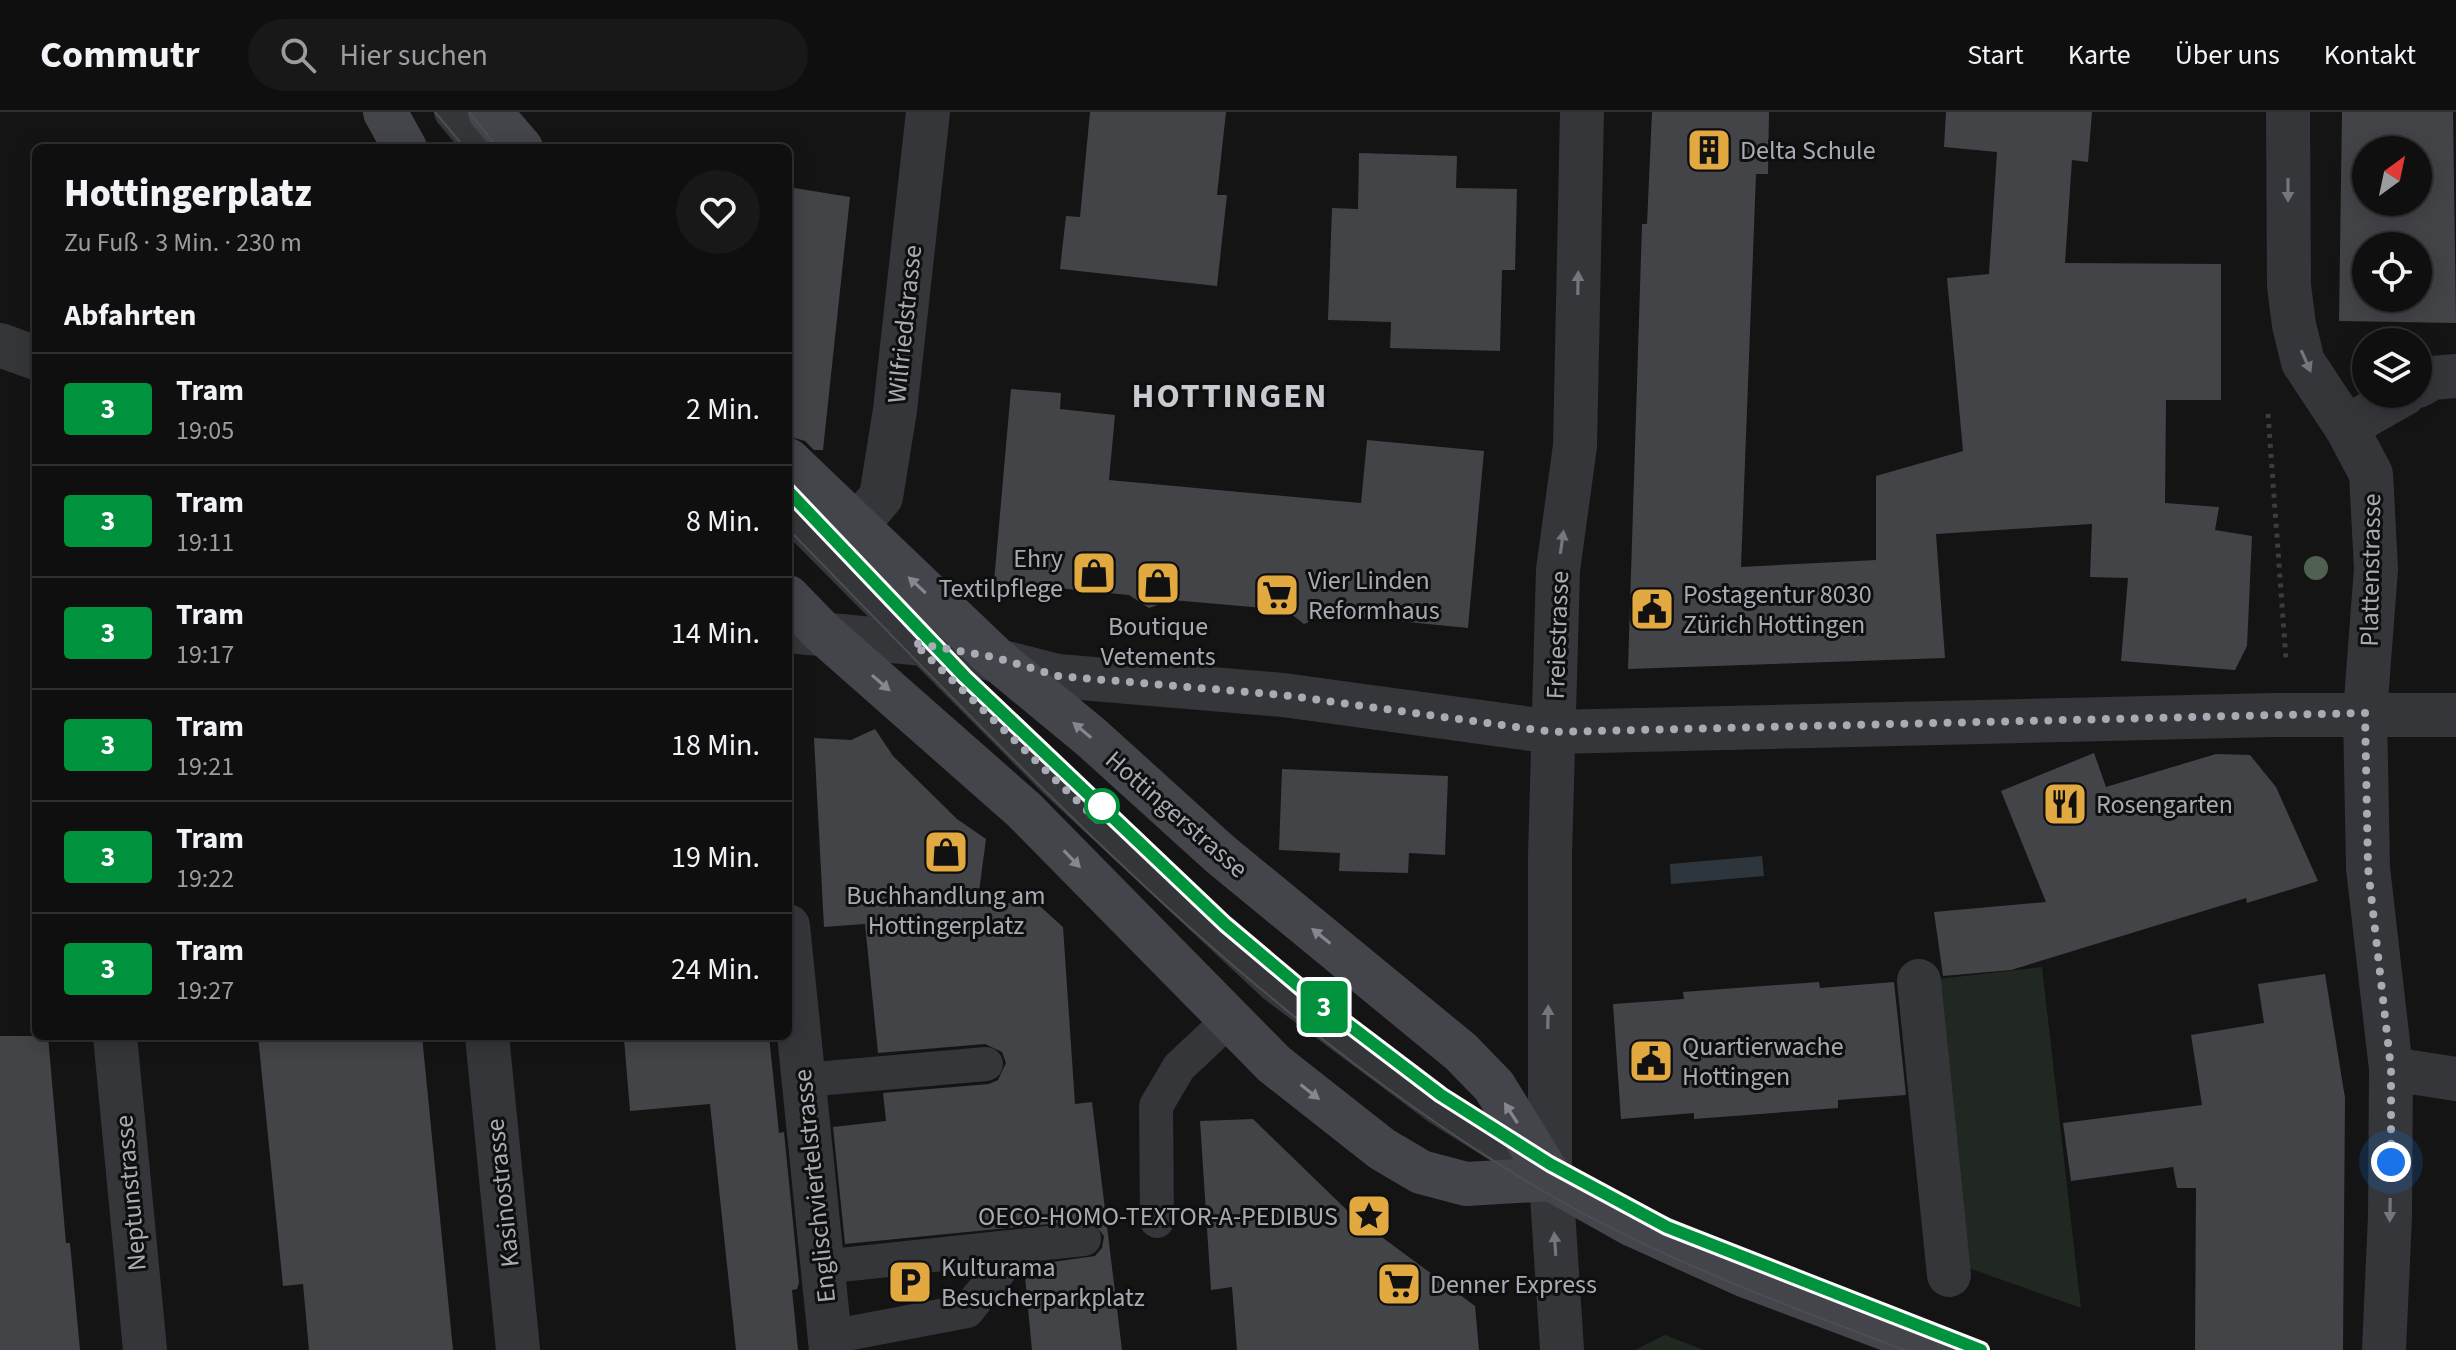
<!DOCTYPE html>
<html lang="de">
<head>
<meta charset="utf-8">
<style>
	body { margin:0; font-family:"Source Sans 3",sans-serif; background:#181819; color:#f1f3f6; height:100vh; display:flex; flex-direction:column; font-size:30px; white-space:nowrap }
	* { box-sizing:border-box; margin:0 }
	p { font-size:26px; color:#9b9c9f }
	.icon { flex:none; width:44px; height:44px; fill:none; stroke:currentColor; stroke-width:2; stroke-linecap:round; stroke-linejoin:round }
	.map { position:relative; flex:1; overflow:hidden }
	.side { position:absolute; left:32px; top:32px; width:760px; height:896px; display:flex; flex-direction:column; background:#0f0f10; border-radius:12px; box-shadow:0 4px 20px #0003,0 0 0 2px #2f2f30 }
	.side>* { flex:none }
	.badge { padding:0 16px; border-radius:6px; font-size:28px; line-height:52px }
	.needle { width:52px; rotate:33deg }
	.fabs { position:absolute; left:2352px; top:24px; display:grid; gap:16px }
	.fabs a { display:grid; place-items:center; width:80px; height:80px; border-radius:50%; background:#0f0f10; box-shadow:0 4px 20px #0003,0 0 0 2px #2f2f30; font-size:40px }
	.you { position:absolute; width:40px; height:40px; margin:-20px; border:6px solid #fff; border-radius:50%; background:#1a73e8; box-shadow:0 0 0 12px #1a73e833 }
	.map>.badge { position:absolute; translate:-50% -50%; box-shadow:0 0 0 4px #fff }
	h2 { padding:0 32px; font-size:30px; line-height:72px }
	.round { display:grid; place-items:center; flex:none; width:84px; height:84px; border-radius:42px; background:#181819 }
	.summary { display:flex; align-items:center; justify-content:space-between; height:136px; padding:0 32px }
	h1 { font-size:38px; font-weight:800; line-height:60px }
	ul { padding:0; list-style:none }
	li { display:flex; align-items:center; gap:24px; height:112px; padding:0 32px; border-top:2px solid #2f2f30 }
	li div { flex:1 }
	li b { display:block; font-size:30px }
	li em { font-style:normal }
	li .badge { min-width:88px; font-weight:700; text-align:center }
	header { display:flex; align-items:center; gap:48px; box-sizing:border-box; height:112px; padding:0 40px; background:#0f0f10; border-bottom:2px solid #2f2f30 }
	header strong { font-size:38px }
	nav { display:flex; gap:44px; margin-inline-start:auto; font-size:28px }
	.search { width:560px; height:72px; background:#181819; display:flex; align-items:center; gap:20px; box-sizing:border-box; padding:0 28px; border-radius:44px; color:#9b9c9f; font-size:30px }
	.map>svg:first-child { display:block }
</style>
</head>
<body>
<header>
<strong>Commutr</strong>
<div class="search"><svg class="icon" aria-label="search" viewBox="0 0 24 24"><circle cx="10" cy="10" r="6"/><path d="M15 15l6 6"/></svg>Hier suchen</div>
<nav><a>Start</a><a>Karte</a><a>Über uns</a><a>Kontakt</a></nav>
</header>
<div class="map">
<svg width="2456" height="1238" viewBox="0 0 2456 1238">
	<rect width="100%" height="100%" fill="#141415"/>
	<g fill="#202821">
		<path d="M2042,855l39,341 -118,-42 -25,-287z"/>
		<path d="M1665,1223l39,15h-69z"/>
	</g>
	<path fill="#2e363d" d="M1762,744l2,20 -93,8 -1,-20z"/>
	<g fill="#434448" fill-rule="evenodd">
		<path d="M1090,0h136l-9,83h10l-10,91 -157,-17 6,-53 14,1z"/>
		<path d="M1652,0h117l-1,62h-12l-15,393 135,-7v-84l87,-25 -16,-173 42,-4 8,-122 -53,-5 2,-35h146l-4,50 -16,-2 -7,103 156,1v136h-55l-1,103 54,4 -4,23 37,6 -5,110 -12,24 -114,-9 7,-83 -38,-1 2,-53 -156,10 9,124 -317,11 14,-445h5z"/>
		<path d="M2342,0h111l3,211 -117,-2zM2366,38h52v52h-52zM2366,134h52v52h-52z"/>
		<path d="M1359,41l98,3 -1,32 61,1 -2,81h-13l-2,81 -110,-3 1,-26 -63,-2 4,-112 26,1z"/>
		<path d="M788,75l62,10 -27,253h-9l-9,-9 -17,-5z"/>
		<path d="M1011,277l50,4 -1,16 55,6 -6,65 252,23 6,-63 117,11 -16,177 -141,-14 -23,10 -18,-14 -114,-10 -23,8 -20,-13 -135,-13z"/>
		<path d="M875,617l18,27 64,63 29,20 -9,68 56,-7 30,27 12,177 17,-2 30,248h-90l-8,-84 71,-10 7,-8 2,-12 -13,-16 -246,24 -12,-117 53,-6 -3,-28 106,-9 9,-4 8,-17 -4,-11 -17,-8 -107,9 -13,-129 -41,3 -10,-189 37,2z"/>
		<path d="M2094,641l12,34 110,-33 34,1 26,32 42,94 -71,22 -1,-5 -235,72 -68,6 -9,-64 112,-10 -45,-111z"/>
		<path d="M1282,657l166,7 -3,79 -36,-2 -1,20 -69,-2 1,-18 -61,-3z"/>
		<path d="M2325,862l20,124 -2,252h-148l1,-162h-19l-4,-21 -102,14 -8,-58 139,-18 -11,-70 73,-12 -6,-39z"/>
		<path d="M1819,870l1,6 74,-6 12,113 -68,5v8l-144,11v-6l-73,6 -8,-115 71,-5 -1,-7z"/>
		<path d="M0,924h48l18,207h4l10,107h-80z"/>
		<path d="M258,924h164l31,314h-144l-6,-66 -20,2z"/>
		<path d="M664,924h105l10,97 5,-1 15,151 -2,6 -5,1 6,60h-62l-26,-246 -80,7 -6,-72z"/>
		<path d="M1253,1007l99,96 123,91 4,44h-242l-5,-63 -21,3 -11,-169z"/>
	</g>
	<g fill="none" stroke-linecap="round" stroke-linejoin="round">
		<path stroke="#3b3d41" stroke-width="5" stroke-dasharray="4 6" stroke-linecap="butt" d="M2268,302l18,245"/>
		<g stroke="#35363a" stroke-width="34">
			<path d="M451,0l30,36"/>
			<path d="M788,400l265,267 222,207 162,121 110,69"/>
			<path d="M804,968l182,-16"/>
			<path d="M1157,1109l-1,-115 23,-39 50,-47"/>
			<path d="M822,1155l262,-28"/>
			<path d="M830,1225l137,-26 33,-41"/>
		</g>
		<path stroke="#35363a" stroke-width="44" d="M1919,869l30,294"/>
		<g stroke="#35363a" stroke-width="44">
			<path d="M2288,0l1,174 5,39 9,37 43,65 25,47 5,95 -11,144 3,155 23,201 -1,147 -6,134"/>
			<path d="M0,233l36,13"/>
			<path d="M2418,274l14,-8 24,-2"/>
			<path d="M2346,315l58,-33"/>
			<path d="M855,415l26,-30 14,-87 33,-298"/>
			<path d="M788,519l147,14 123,31 225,19 270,37 720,-17h183"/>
			<path d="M788,814l43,424"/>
			<path d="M115,924l30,314"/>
			<path d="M487,924l31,314"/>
			<path d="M2391,957l65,10"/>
			<path d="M1562,1238l-12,-186v-309l8,-285 17,-124 7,-334"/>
		</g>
		<g stroke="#43454a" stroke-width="44">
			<path d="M385,0l20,36"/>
			<path d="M490,0l31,36"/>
			<path d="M788,348l206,197 98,81 128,116 241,198 33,34 57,93"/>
			<path d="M788,485l34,35 202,178 250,254 108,85 39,23 45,12 85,-5 82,46 113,51 197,74"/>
		</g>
		<g stroke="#4c4e53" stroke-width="2">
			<path d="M435,0l30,36"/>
			<path d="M469,0l29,36"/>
			<path d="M788,379l177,186 260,247 83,70 133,101 109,69 117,63 314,123"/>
			<path d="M788,417c236,241 467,495 762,666 113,65 233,109 354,155"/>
		</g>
	</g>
	<circle fill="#4f6050" cx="2316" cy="456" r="12"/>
	<defs><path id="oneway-solid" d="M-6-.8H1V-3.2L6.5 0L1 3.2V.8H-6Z" transform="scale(2)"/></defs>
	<g fill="#74767d">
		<use href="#oneway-solid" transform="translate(2288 78) rotate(90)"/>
		<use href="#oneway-solid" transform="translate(1578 171) rotate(-89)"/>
		<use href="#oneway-solid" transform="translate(2306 249) rotate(66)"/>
		<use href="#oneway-solid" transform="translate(1562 430) rotate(-82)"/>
		<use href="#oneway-solid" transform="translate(1548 905) rotate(-89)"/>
		<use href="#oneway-solid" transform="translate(2390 1098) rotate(91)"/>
		<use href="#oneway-solid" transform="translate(1555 1132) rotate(-94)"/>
	</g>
	<g fill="#84878f">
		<use href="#oneway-solid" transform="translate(917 473) rotate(-137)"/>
		<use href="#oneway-solid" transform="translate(881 571) rotate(41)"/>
		<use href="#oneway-solid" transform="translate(1082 618) rotate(-140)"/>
		<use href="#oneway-solid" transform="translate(1072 747) rotate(46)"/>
		<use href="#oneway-solid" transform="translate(1321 824) rotate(-141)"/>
		<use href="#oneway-solid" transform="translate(1310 980) rotate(38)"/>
		<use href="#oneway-solid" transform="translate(1511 1001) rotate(-123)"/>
	</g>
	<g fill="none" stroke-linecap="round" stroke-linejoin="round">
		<g stroke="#fff" stroke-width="18">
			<path id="line" d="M788,379l177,186 260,247 83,70 133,101 109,69 117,63 314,123"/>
		</g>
		<use href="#line" stroke="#00923c" stroke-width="12"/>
		<path stroke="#a7abb4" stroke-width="8" stroke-dasharray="0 14.4" d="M1102,694l-5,14 -183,-177 80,14 64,19 225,19 270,37 812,-19 3,155 23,201v93"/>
	</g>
	<defs>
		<g id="building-square" transform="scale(2.3)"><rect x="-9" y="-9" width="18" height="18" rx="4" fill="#e1a940" stroke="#0f0f10"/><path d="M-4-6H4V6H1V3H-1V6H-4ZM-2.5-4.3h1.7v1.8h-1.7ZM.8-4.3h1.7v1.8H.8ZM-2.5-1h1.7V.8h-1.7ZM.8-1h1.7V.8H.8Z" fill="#111"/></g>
		<g id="shop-square" transform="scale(2.3)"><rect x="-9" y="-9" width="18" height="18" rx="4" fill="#e1a940" stroke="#0f0f10"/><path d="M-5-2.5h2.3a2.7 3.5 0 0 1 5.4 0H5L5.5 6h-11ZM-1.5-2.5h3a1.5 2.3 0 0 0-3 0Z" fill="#111"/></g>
		<g id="supermarket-square" transform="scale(2.3)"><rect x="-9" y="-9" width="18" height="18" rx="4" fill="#e1a940" stroke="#0f0f10"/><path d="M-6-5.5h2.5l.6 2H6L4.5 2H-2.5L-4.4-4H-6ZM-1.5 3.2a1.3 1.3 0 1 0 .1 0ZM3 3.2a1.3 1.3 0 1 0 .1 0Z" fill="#111"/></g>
		<g id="civic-square" transform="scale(2.3)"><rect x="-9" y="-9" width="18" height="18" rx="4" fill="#e1a940" stroke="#0f0f10"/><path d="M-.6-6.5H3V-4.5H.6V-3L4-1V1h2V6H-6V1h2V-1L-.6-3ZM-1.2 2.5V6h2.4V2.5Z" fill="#111"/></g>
		<g id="restaurant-square" transform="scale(2.3)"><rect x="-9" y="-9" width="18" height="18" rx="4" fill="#e1a940" stroke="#0f0f10"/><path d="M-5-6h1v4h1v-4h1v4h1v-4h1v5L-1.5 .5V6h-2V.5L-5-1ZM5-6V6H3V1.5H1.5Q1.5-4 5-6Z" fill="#111"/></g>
		<g id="sight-square" transform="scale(2.3)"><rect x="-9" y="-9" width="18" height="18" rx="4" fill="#e1a940" stroke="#0f0f10"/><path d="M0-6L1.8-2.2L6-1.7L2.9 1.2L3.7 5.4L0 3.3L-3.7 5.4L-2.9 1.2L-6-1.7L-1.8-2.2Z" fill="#111"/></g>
		<g id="parking-square" transform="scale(2.3)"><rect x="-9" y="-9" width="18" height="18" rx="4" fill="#e1a940" stroke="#0f0f10"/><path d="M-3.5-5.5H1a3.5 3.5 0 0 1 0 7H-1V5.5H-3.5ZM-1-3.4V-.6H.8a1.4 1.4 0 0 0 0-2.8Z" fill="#111"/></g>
	</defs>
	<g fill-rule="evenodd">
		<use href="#building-square" x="1709" y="38"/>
		<use href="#shop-square" x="1094" y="461"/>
		<use href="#shop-square" x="1158" y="471"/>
		<use href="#supermarket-square" x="1277" y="483"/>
		<use href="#civic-square" x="1652" y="497"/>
		<use href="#restaurant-square" x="2065" y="692"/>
		<use href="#shop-square" x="946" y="740"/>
		<use href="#civic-square" x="1651" y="949"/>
		<use href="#sight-square" x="1369" y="1104"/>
		<use href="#parking-square" x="910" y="1170"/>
		<use href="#supermarket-square" x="1399" y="1172"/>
	</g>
	<circle fill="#fff" stroke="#00923c" stroke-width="4" cx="1102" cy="694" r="16"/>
	<g text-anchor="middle" stroke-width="6" stroke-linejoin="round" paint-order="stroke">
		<g font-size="26" fill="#a7abb4" stroke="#0f0f10" text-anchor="start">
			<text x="1740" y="47">Delta Schule</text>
			<text x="1063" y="455" text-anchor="end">Ehry<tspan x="1063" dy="30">Textilpflege</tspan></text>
			<text x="1308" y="477">Vier Linden<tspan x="1308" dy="30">Reformhaus</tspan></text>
			<text x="1683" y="491">Postagentur 8030<tspan x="1683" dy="30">Zürich Hottingen</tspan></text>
			<text x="1158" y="523" text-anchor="middle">Boutique<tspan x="1158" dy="30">Vetements</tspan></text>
			<text x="2096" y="701">Rosengarten</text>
			<text x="946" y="792" text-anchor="middle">Buchhandlung am<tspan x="946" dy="30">Hottingerplatz</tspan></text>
			<text x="1682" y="943">Quartierwache<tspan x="1682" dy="30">Hottingen</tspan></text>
			<text x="1338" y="1113" text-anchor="end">OECO-HOMO-TEXTOR-A-PEDIBUS</text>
			<text x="941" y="1164">Kulturama<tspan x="941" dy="30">Besucherparkplatz</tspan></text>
			<text x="1430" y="1181">Denner Express</text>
		</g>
		<g font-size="26" fill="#a7abb4" stroke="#0f0f10">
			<text transform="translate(904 212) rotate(-84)" y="9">Wilfriedstrasse</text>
			<text transform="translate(2370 458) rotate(-89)" y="9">Plattenstrasse</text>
			<text transform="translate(1557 523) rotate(-88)" y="9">Freiestrasse</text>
			<text transform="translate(1177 702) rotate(41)" y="9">Hottingerstrasse</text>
			<text transform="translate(814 1074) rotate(-96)" y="9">Englischviertelstrasse</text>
			<text transform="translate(130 1081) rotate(-95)" y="9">Neptunstrasse</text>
			<text transform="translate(502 1081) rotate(-96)" y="9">Kasinostrasse</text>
		</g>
		<g font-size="34" font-weight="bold" letter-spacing="2" fill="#c7cad1" stroke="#0f0f10">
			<text x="1230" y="295">HOTTINGEN</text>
		</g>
	</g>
</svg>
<div class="fabs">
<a><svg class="needle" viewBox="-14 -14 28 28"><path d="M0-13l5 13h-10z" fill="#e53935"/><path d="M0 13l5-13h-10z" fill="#9b9c9f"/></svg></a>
<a><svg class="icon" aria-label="locate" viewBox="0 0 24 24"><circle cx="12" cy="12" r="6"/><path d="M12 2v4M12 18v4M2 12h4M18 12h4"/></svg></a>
<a><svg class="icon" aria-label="layers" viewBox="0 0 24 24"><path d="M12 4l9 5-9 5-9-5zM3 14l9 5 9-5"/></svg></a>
</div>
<div class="you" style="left:2391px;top:1050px"></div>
<b class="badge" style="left:1324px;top:895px;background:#00923c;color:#fff">3</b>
<section class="side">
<div class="summary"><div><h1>Hottingerplatz</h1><p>Zu Fuß · 3 Min. · 230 m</p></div><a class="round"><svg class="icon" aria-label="heart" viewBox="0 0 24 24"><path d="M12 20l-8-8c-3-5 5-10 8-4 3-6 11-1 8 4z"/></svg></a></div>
<h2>Abfahrten</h2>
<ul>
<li><span class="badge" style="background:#00923c;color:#fff">3</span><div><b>Tram</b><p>19:05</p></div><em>2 Min.</em></li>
<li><span class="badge" style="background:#00923c;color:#fff">3</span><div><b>Tram</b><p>19:11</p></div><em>8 Min.</em></li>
<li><span class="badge" style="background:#00923c;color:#fff">3</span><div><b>Tram</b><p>19:17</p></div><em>14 Min.</em></li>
<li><span class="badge" style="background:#00923c;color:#fff">3</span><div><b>Tram</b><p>19:21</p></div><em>18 Min.</em></li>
<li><span class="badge" style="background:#00923c;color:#fff">3</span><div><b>Tram</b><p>19:22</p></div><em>19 Min.</em></li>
<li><span class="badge" style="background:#00923c;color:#fff">3</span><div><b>Tram</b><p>19:27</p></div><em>24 Min.</em></li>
</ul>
</section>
</div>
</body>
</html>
